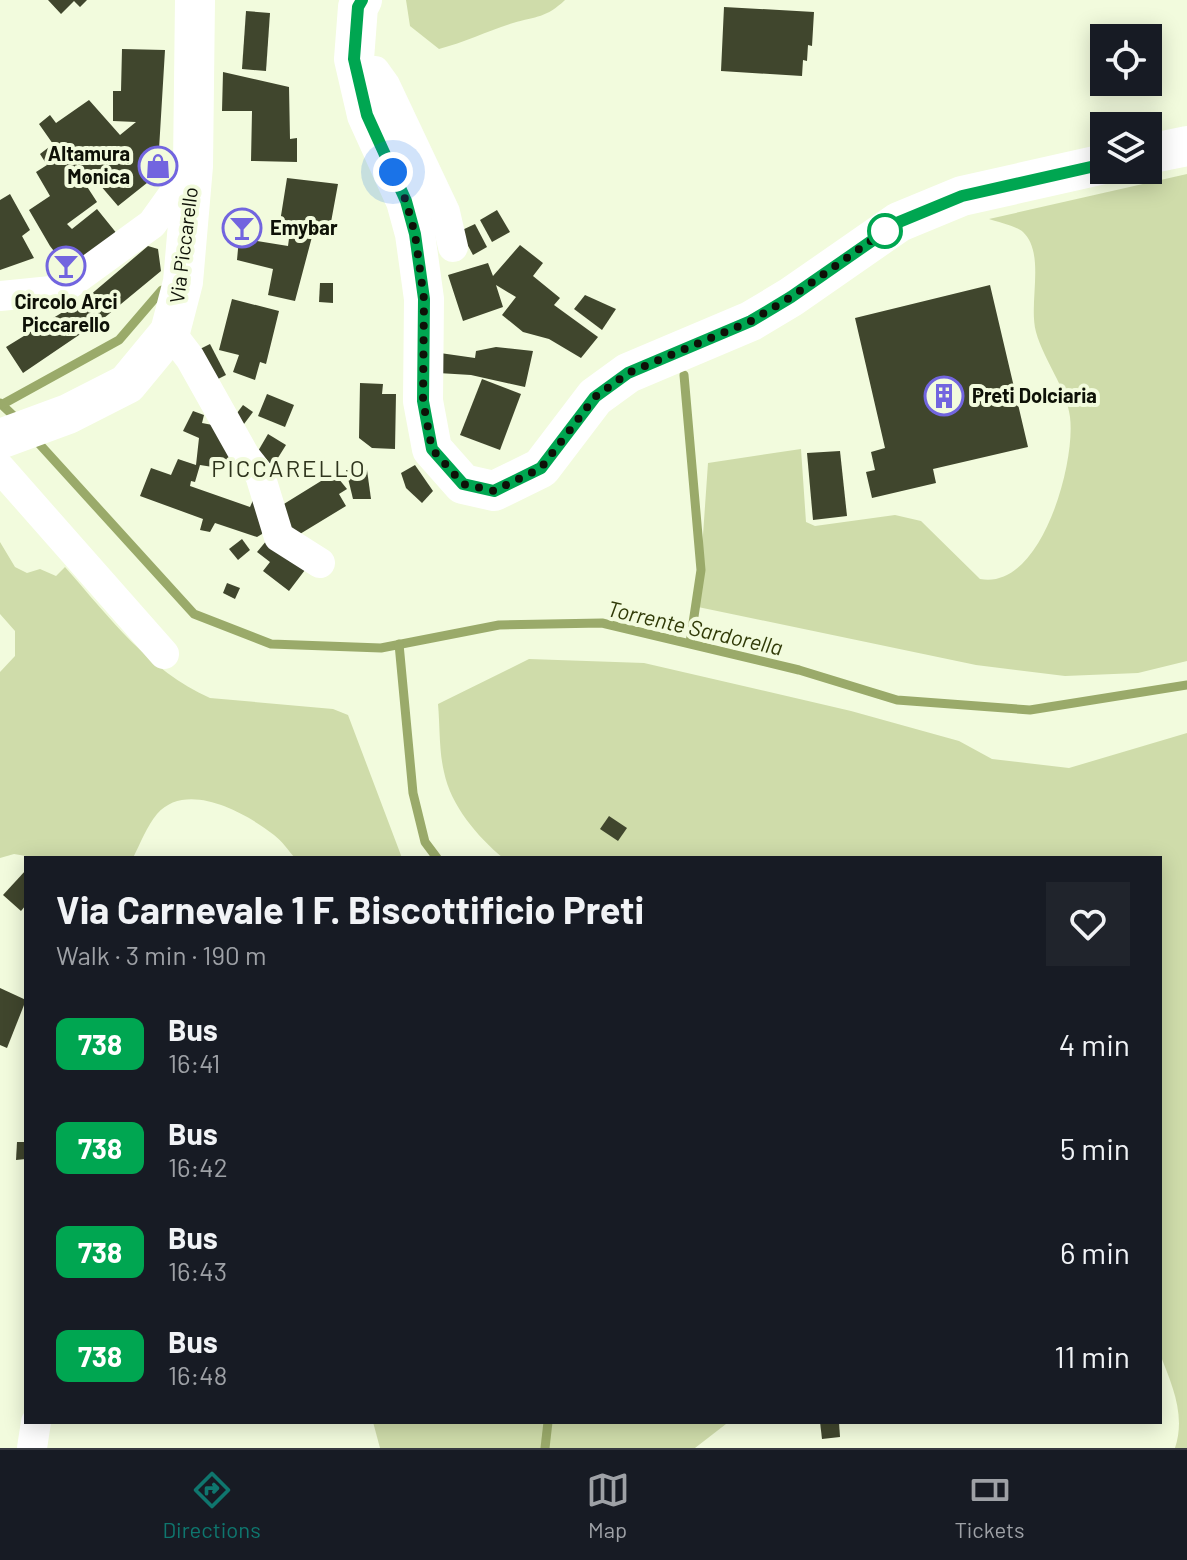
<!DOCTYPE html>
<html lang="en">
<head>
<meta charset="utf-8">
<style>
	body { margin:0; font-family:Barlow,sans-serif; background:#20242c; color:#f1f3f6; height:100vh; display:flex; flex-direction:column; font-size:30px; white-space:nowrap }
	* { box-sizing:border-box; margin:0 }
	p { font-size:26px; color:#9ea1a6 }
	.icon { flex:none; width:44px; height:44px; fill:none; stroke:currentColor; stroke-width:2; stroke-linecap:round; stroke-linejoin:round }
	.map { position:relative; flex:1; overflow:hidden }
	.panel { position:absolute; left:24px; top:856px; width:1138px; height:568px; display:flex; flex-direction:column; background:#171b24; border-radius:0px; box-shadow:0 4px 20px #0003 }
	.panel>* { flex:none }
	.badge { padding:0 16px; border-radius:12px; font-size:28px; line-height:52px }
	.fabs { position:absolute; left:1090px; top:24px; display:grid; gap:16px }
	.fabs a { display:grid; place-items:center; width:72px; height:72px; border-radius:0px; background:#171b24; box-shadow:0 4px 20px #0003; font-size:40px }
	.you { position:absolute; width:40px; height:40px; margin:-20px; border:6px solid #fff; border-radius:50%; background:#1a73e8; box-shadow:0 0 0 12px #1a73e833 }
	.map>.badge { position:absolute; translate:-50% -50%; box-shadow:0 0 0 4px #fff }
	.round { display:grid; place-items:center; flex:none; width:84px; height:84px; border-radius:0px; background:#20242c }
	.overview { display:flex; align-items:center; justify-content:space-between; height:136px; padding:0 32px }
	h1 { font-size:38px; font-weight:700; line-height:60px }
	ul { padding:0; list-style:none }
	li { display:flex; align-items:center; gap:24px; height:104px; padding:0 32px }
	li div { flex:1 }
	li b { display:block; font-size:30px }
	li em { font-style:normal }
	li .badge { min-width:88px; font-weight:700; text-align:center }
	.tab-bar { display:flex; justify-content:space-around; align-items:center; height:112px; border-top:2px solid #363941; background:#171b24; font-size:22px; color:#9ea1a6 }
	.tab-bar a { display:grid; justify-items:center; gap:4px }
	.tab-bar .active { color:#0f766e }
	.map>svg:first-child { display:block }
</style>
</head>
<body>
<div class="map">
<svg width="1187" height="1448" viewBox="0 0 1187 1448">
	<rect width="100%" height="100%" fill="#f2fbdd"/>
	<g fill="#cfdcaa">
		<path d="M406,0h159c-19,18 -28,16 -52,23 -25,8 -48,19 -74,26l-29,-23z"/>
		<path d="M1187,174v487l-49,12 -73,3 -89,-11 -278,-58 10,-144 93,-14 5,73 9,4 80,-11 26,6 59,58c61,12 96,-116 90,-162 -4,-30 -26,-56 -34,-85 -8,-29 10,-78 -13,-100 -7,-6 -25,-10 -34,-13z"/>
		<path d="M0,542l15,25 12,6 13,-4 16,7 9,-9c45,51 83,103 145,131l123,11 15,6 54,143h-107c-7,-8 -13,-17 -21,-23 -28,-22 -87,-55 -117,-21 -10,12 -17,30 -24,44h-95l-24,-4 -14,4v-186l15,-16v-25l-15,-17z"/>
		<path d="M529,659l115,4 207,48 108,30 33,18 77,9 118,-35v715h-12c11,-33 -3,-63 -15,-94v-496h-657c-26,-22 -52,-52 -59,-86 -5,-21 -4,-46 -6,-68z"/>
		<path d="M373,1422h353v2l-31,24h-315z"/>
	</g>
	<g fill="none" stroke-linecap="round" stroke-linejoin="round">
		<g stroke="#9aaa6a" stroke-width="9">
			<path d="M684,375l17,195 -11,73"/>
			<path d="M0,403l18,17"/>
			<path d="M3,404l116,-64 43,-50"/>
			<path d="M33,437l161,177 77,30 110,4 118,-23 103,-2 197,47 98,30 133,10 157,-25"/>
			<path d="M399,644l14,149 12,49 12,16"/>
			<path d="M545,1448l3,-26"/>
		</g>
	</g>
	<g fill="#40462d">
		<path d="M48,0h39l-7,7 -6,-6 -13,13z"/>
		<path d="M724,7l90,5 -2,34 -4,-1 -1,16 -4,-1 -1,16 -81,-5z"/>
		<path d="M246,11l24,2 -4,58 -24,-2z"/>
		<path d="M122,49l43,1 -7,116 4,5 -44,35 -24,-28 -8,7 11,17 -30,22 5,5 25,-20 21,26 -47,38 -21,-27 -21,-36 21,-14 -14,-24 11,-7 -7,-11 13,-10 -14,-20 11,-9 6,8 33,-23 31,35 16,-13 -23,-1v-30h8z"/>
		<path d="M223,72l66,15 1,52 7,-1v24l-46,-1 1,-50h-30z"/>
		<path d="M287,178l51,6 -9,49h-16l-18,68 -27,-6 5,-26 -36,-9 2,-22 49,8 3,-22 -11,-2z"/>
		<path d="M10,194l20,36 -8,6 12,22 -34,12v-70z"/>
		<path d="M497,210l13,22 -18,10 -12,-22z"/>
		<path d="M475,224l12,23 -14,8 -13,-24z"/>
		<path d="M520,245l23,18 -10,13 27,22 -6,7 44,32 -17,21 -32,-19 -26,-7 -21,-17 14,-18 -20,-12 7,22 -40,14 -15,-46 40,-12 5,13z"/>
		<path d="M148,246l10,3 3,22 -57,47 -81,55 -17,-26 83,-51z"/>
		<path d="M320,283h13v20l-14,-1z"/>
		<path d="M990,285l38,162 -95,22 3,14 -64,15 -6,-26 9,-2 -4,-18 14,-4 -30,-130z"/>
		<path d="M585,295l31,14 -14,21 -28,-21z"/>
		<path d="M232,299l47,12 -13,53 -6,-2 -5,18 -22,-8 6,-17 -20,-5z"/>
		<path d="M210,344l16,31 -16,8 -16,-31z"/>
		<path d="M496,347l37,4 -8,36 -54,-12 -33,-2 2,-20 35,5 1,-7z"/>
		<path d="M482,379l39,15 -21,56 -40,-15z"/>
		<path d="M360,383l23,1 -1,10h14l-1,55 -23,-1 -13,-10z"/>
		<path d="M267,394l27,11 -9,22 -27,-11z"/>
		<path d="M243,405l10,7 -12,16 -10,-7z"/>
		<path d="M193,411l11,4 -2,8 21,4 15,36 -8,10 -11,-5 -19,-3 -5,17 -4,-1 -1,5 60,21 4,-9 13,18 -5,18 -5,3 -42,-14 -5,9 -10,-2 3,-11 -63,-23 11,-28 20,7 7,-16 18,6 3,-27 -16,-7z"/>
		<path d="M268,434l18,11 -15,24 -17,-11z"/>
		<path d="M840,451l7,65 -34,4 -6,-67z"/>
		<path d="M415,465l18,26 -11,12 -16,-15 -5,-15z"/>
		<path d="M346,470h21l4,29h-18z"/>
		<path d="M334,473l13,16 -8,5 7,12 -51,31 -16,-30z"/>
		<path d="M242,539l8,11 -12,10 -9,-11z"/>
		<path d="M267,540l38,30 -16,21 -26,-20 7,-9 -13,-10z"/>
		<path d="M227,583l13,5 -5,11 -12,-6z"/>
		<path d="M609,816l18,12 -9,13 -18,-12z"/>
		<path d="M26,870v35l-5,6 -18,-16z"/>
		<path d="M0,988l26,12 -19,48 -7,-3z"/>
		<path d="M17,1142h9v17l-10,1z"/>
		<path d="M820,1422h19l1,15 -18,2z"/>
	</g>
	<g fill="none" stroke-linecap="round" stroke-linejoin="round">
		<g stroke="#fff" stroke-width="30">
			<path d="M358,73l17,-2 10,14 60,127 8,35"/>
			<path d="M0,296l61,-6 91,-66 40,-56"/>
			<path d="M170,332l20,26 55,98 15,19 19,62 41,26"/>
			<path d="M0,468l164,186"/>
			<path d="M32,1448l4,-26"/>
		</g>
		<g stroke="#fff" stroke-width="40">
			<path d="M362,0l-4,7 -4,52 13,56 39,86 9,33 9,65 -1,102 9,48 31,35 31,7 47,-23 54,-71 33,-24 123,-52 40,-24 108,-75 63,-26 142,-32"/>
			<path d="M1148,154l39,-8"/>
			<path d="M0,439l68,-25 59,-30 43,-52 13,-50 10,-116 2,-166"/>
		</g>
	</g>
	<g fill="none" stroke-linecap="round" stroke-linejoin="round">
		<g stroke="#fff" stroke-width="18">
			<path id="line" d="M362,0l-4,7 -4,52 13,56 39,86 9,33 9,65 -1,102 9,48 31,35 31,7 47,-23 54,-71 33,-24 123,-52 40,-24 108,-75 63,-26 142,-32"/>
		</g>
		<use href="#line" stroke="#00a651" stroke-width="12"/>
		<path stroke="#0e1107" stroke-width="8" stroke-dasharray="0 14.4" d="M393,172l13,29 9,33 6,43 3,22 -1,102 9,48 31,35 31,7 47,-23 54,-71 33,-24 123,-52 40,-24 94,-66"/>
	</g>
	<defs>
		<g id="shop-ring" transform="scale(2)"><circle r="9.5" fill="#f2fbdd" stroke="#7265df" stroke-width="1.5"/><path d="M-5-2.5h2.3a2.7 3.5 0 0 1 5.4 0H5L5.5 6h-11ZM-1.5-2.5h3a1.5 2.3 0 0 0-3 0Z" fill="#7265df"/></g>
		<g id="bar-ring" transform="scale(2)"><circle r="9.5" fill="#f2fbdd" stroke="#7265df" stroke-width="1.5"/><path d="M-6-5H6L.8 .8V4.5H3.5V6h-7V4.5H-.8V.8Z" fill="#7265df"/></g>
		<g id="building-ring" transform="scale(2)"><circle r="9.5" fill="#f2fbdd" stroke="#7265df" stroke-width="1.5"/><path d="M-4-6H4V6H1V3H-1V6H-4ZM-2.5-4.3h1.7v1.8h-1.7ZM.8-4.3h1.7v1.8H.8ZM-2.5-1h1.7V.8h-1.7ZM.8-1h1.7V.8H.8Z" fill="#7265df"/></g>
	</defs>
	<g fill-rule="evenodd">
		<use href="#shop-ring" x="158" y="166"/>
		<use href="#bar-ring" x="242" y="228"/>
		<use href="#bar-ring" x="66" y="266"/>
		<use href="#building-ring" x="944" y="396"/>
	</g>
	<circle fill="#fff" stroke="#00a651" stroke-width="4" cx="885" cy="231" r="16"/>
	<g text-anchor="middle" stroke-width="8" stroke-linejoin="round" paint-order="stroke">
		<g font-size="20" font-weight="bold" fill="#0e1107" stroke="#f2fbdd" text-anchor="start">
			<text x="130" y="161" text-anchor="end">Altamura<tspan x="130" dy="23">Monica</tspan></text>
			<text x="270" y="235">Emybar</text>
			<text x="66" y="309" text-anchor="middle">Circolo Arci<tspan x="66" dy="23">Piccarello</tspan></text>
			<text x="972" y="403">Preti Dolciaria</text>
		</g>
		<g font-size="20" fill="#0e1107" stroke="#f2fbdd">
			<text transform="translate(184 245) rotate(-83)" y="7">Via Piccarello</text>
		</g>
		<g font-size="22" font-style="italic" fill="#303a07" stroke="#f2fbdd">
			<text transform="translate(695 628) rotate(13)" y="8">Torrente Sardorella</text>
		</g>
		<g font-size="24" letter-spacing="2" fill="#2f351d" stroke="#f2fbdd">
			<text x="289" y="477">PICCARELLO</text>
		</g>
	</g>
</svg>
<div class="fabs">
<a><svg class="icon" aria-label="locate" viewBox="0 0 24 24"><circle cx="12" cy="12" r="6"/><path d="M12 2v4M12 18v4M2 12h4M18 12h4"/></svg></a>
<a><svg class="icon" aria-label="layers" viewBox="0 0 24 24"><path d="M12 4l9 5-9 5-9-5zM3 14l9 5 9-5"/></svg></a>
</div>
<div class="you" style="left:393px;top:172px"></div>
<section class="panel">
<div class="overview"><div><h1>Via Carnevale 1 F. Biscottificio Preti</h1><p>Walk · 3 min · 190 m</p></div><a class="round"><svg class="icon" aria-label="heart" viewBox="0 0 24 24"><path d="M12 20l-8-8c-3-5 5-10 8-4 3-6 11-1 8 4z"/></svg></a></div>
<ul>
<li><span class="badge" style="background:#00a651;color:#fff">738</span><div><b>Bus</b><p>16:41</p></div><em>4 min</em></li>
<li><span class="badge" style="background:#00a651;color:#fff">738</span><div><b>Bus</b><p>16:42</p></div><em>5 min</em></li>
<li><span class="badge" style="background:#00a651;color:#fff">738</span><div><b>Bus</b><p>16:43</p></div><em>6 min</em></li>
<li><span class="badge" style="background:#00a651;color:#fff">738</span><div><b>Bus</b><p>16:48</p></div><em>11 min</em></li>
</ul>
</section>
</div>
<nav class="tab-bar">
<a class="active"><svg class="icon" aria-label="directions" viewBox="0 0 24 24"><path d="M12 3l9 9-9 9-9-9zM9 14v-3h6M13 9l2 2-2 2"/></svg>Directions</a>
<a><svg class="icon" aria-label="map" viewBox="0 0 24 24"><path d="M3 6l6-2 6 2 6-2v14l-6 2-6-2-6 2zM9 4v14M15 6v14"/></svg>Map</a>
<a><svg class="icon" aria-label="tickets" viewBox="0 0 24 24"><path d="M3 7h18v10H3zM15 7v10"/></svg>Tickets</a>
</nav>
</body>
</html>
